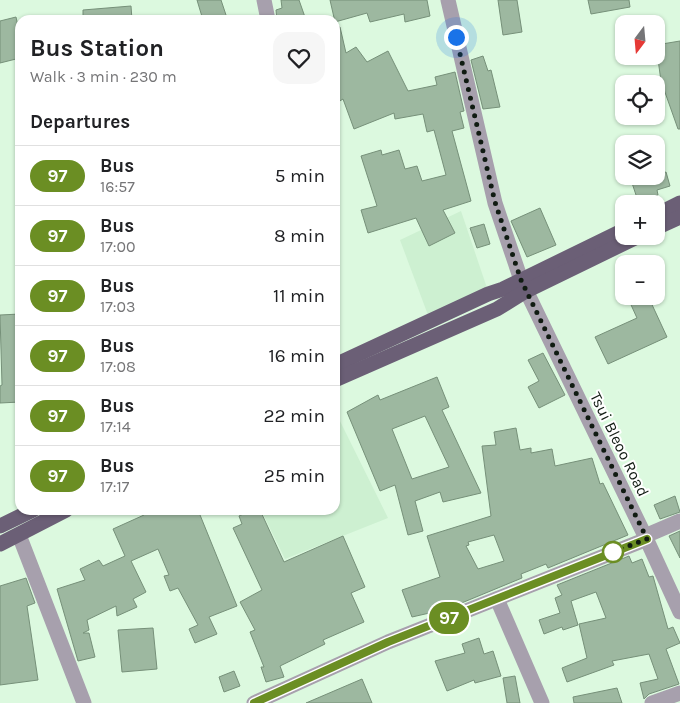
<!DOCTYPE html>
<html lang="en">
<head>
<meta charset="utf-8">
<style>
	body { margin:0; font-family:Karla,sans-serif; background:#f6f6f6; color:#202124; height:100vh; display:flex; flex-direction:column; font-size:19px; white-space:nowrap }
	* { box-sizing:border-box; margin:0 }
	p { font-size:16px; color:#757577 }
	.icon { flex:none; width:28px; height:28px; fill:none; stroke:currentColor; stroke-width:2; stroke-linecap:round; stroke-linejoin:round }
	.map { position:relative; flex:1; overflow:hidden }
	.panel { position:absolute; left:15px; top:15px; width:325px; height:500px; display:flex; flex-direction:column; background:#fff; border-radius:15px; box-shadow:0 1px 4px #0004 }
	.panel>* { flex:none }
	.badge { padding:0 10px; border-radius:16px; font-size:18px; line-height:32px }
	.needle { width:32px; rotate:196deg }
	.controls { position:absolute; left:615px; top:15px; display:grid; gap:10px }
	.controls a { display:grid; place-items:center; width:50px; height:50px; border-radius:10px; background:#fff; box-shadow:0 1px 4px #0004; font-size:25px }
	.you { position:absolute; width:25px; height:25px; margin:-12px; border:4px solid #fff; border-radius:50%; background:#1a73e8; box-shadow:0 0 0 8px #1a73e833 }
	.map>.badge { position:absolute; translate:-50% -50%; box-shadow:0 0 0 2px #fff }
	h2 { padding:0 15px; font-size:19px; line-height:45px }
	.round { display:grid; place-items:center; flex:none; width:52px; height:52px; border-radius:15px; background:#f6f6f6 }
	.overview { display:flex; align-items:center; justify-content:space-between; height:85px; padding:0 15px }
	h1 { font-size:24px; font-weight:700; line-height:38px }
	ul { padding:0; list-style:none }
	li { display:flex; align-items:center; gap:15px; height:60px; padding:0 15px; border-top:1px solid #e0e0e0 }
	li div { flex:1 }
	li b { display:block; font-size:19px }
	li em { font-style:normal }
	li .badge { min-width:55px; font-weight:700; text-align:center }
	.map>svg:first-child { display:block }
</style>
</head>
<body>
<div class="map">
<svg width="680" height="703" viewBox="0 0 680 703">
	<rect width="100%" height="100%" fill="#dcf9df"/>
	<g fill="#cdf0d1">
		<path d="M461,211l26,77 -59,27 -28,-75z"/>
		<path d="M335,411l53,107 -103,41 -24,-49h74z"/>
	</g>
	<g fill="#9db8a0" stroke="#769079" fill-rule="evenodd">
		<path d="M197,0h24l6,18 -24,2z"/>
		<path d="M281,0h18l7,20h-29l-1,-10 6,-2z"/>
		<path d="M330,0h97l3,16 -25,6 -1,-8 -34,8 -3,-9 -32,9z"/>
		<path d="M498,0h19l5,32 -19,3z"/>
		<path d="M588,0h41l1,7 -39,7z"/>
		<path d="M131,6l1,14h-49v-10z"/>
		<path d="M16,17l4,18v23l-20,5v-42z"/>
		<path d="M340,27l6,26 10,-6 11,15 21,-11 20,40 29,-6 -2,-8 20,-5 9,39 -4,1 4,16 -12,3 19,70 -28,9 12,23 -26,13 -13,-28 -48,15 -7,-23 16,-4 -16,-50 20,-6 1,5 17,-5 6,19 12,-3 5,15 24,-6 -12,-45 -7,2 -4,-18 -28,5 -1,-6 -40,16 -11,-30 -8,5v-76z"/>
		<path d="M680,41v88h-2l-17,-48 -5,-36z"/>
		<path d="M483,56l5,15 3,-1 9,37 -17,2 -12,-49z"/>
		<path d="M666,172l4,14 -13,4 1,5 -20,6 -6,-18z"/>
		<path d="M540,208l16,37 -29,12 -16,-36z"/>
		<path d="M484,224l6,20 -13,4 -7,-20z"/>
		<path d="M627,296h21l19,41 -59,27 -13,-27 42,-19z"/>
		<path d="M20,314v88l-20,1v-17l2,-1 -2,-70z"/>
		<path d="M543,353l22,42 -26,13 -11,-21 11,-6 -11,-21z"/>
		<path d="M437,377l12,30 -7,3 39,83 -38,9 -3,-10 -25,9 8,30 -15,4 -13,-50 -15,6 -33,-79 31,-17 2,5zM425,416l24,51 -37,12 -20,-50z"/>
		<path d="M516,428l4,22 11,-2v5l21,-4 3,17 37,-8 8,26 3,-1 25,52 -80,33 -2,-4 -25,10 1,4 -75,31 -35,8 -10,-27 38,-13 -13,-41 64,-20 -9,-70 14,-1 -2,-13zM494,535l10,26 -26,8 -12,-23 3,-1 -1,-3z"/>
		<path d="M675,496l5,16 -20,7 -6,-14z"/>
		<path d="M142,510h56l39,96 -28,11 8,17 -22,9 -6,-14 9,-4 -20,-37 -8,3 -6,-15 5,-1 -11,-26 -27,12 15,31 -13,7 4,8 -20,9 -1,-10 -29,14 2,10 -6,3h6l6,24 -17,4 -21,-72 28,-9 -5,-11 19,-9 4,6 22,-10 -12,-27 31,-14z"/>
		<path d="M252,510h8l24,52 59,-26 22,51 -14,6 13,29 -41,18 2,4 -45,22 4,11 -18,5 -5,-15h3l-14,-35 5,-2 -15,-28 22,-12 -29,-62 9,-4 -3,-8z"/>
		<path d="M680,531v27l-11,-22z"/>
		<path d="M629,556l3,7 10,-4 7,18 4,-1 15,53 5,-2 7,16 -14,6 13,35 -30,10 -5,5 -4,-16 18,-4 -9,-25 -37,7 2,4 -47,17 -5,-14 25,-10 -8,-34 27,-6 -10,-26 -25,9 7,24 -15,5 -1,-3 -18,7 -5,-14 21,-7 -5,-15 7,-3 -5,-10z"/>
		<path d="M26,578l9,25 -8,3 11,74 -38,5v-99z"/>
		<path d="M153,628l4,41 -35,3 -4,-42z"/>
		<path d="M479,638l5,16 9,-3 8,25 -26,7 -1,-3 -27,11 -12,-30 30,-8 -3,-9z"/>
		<path d="M234,671l6,15 -16,6 -5,-15z"/>
		<path d="M515,676l5,27h-13l-4,-25z"/>
		<path d="M362,679l10,24h-66z"/>
		<path d="M617,688l5,15h-48l-1,-6z"/>
	</g>
	<g fill="none" stroke-linecap="round" stroke-linejoin="round">
		<g stroke="#a7a0ad" stroke-width="15">
			<path d="M264,0l4,20"/>
			<path d="M448,0l47,203 26,77 124,256 35,76"/>
			<path d="M19,535l65,168"/>
			<path d="M645,536l35,-15"/>
			<path d="M497,599l45,104"/>
			<path d="M254,703l134,-61 259,-103"/>
			<path d="M652,703l28,-10"/>
		</g>
		<g stroke="#6b5f76" stroke-width="15">
			<path d="M656,215l24,-12"/>
			<path d="M656,228l24,-11"/>
			<path d="M335,365l153,-71 15,-5 121,-59"/>
			<path d="M335,380l162,-71 29,-18 113,-55"/>
			<path d="M0,526l33,-16"/>
			<path d="M0,544l66,-34"/>
		</g>
	</g>
	<g fill="none" stroke-linecap="round" stroke-linejoin="round">
		<g stroke="#fff" stroke-width="11">
			<path id="line" d="M254,703l134,-61 259,-103"/>
		</g>
		<use href="#line" stroke="#6b8e23" stroke-width="8"/>
		<path stroke="#101b12" stroke-width="5" stroke-dasharray="0 9" d="M456,37l39,165 26,78 126,259 -34,13"/>
	</g>
	<circle fill="#fff" stroke="#6b8e23" stroke-width="2.5" cx="613" cy="552" r="10"/>
	<g text-anchor="middle" stroke-width="4" stroke-linejoin="round" paint-order="stroke">
		<g font-size="16" fill="#101b12" stroke="#fff">
			<text transform="translate(620 444) rotate(64)" y="6">Tsui Bleoo Road</text>
		</g>
	</g>
</svg>
<div class="controls">
<a><svg class="needle" viewBox="-14 -14 28 28"><path d="M0-13l5 13h-10z" fill="#e53935"/><path d="M0 13l5-13h-10z" fill="#757577"/></svg></a>
<a><svg class="icon" aria-label="locate" viewBox="0 0 24 24"><circle cx="12" cy="12" r="6"/><path d="M12 2v4M12 18v4M2 12h4M18 12h4"/></svg></a>
<a><svg class="icon" aria-label="layers" viewBox="0 0 24 24"><path d="M12 4l9 5-9 5-9-5zM3 14l9 5 9-5"/></svg></a>
<a>+</a>
<a>−</a>
</div>
<div class="you" style="left:456px;top:37px"></div>
<b class="badge" style="left:449px;top:618px;background:#6b8e23;color:#fff">97</b>
<section class="panel">
<div class="overview"><div><h1>Bus Station</h1><p>Walk · 3 min · 230 m</p></div><a class="round"><svg class="icon" aria-label="heart" viewBox="0 0 24 24"><path d="M12 20l-8-8c-3-5 5-10 8-4 3-6 11-1 8 4z"/></svg></a></div>
<h2>Departures</h2>
<ul>
<li><span class="badge" style="background:#6b8e23;color:#fff">97</span><div><b>Bus</b><p>16:57</p></div><em>5 min</em></li>
<li><span class="badge" style="background:#6b8e23;color:#fff">97</span><div><b>Bus</b><p>17:00</p></div><em>8 min</em></li>
<li><span class="badge" style="background:#6b8e23;color:#fff">97</span><div><b>Bus</b><p>17:03</p></div><em>11 min</em></li>
<li><span class="badge" style="background:#6b8e23;color:#fff">97</span><div><b>Bus</b><p>17:08</p></div><em>16 min</em></li>
<li><span class="badge" style="background:#6b8e23;color:#fff">97</span><div><b>Bus</b><p>17:14</p></div><em>22 min</em></li>
<li><span class="badge" style="background:#6b8e23;color:#fff">97</span><div><b>Bus</b><p>17:17</p></div><em>25 min</em></li>
</ul>
</section>
</div>
</body>
</html>
